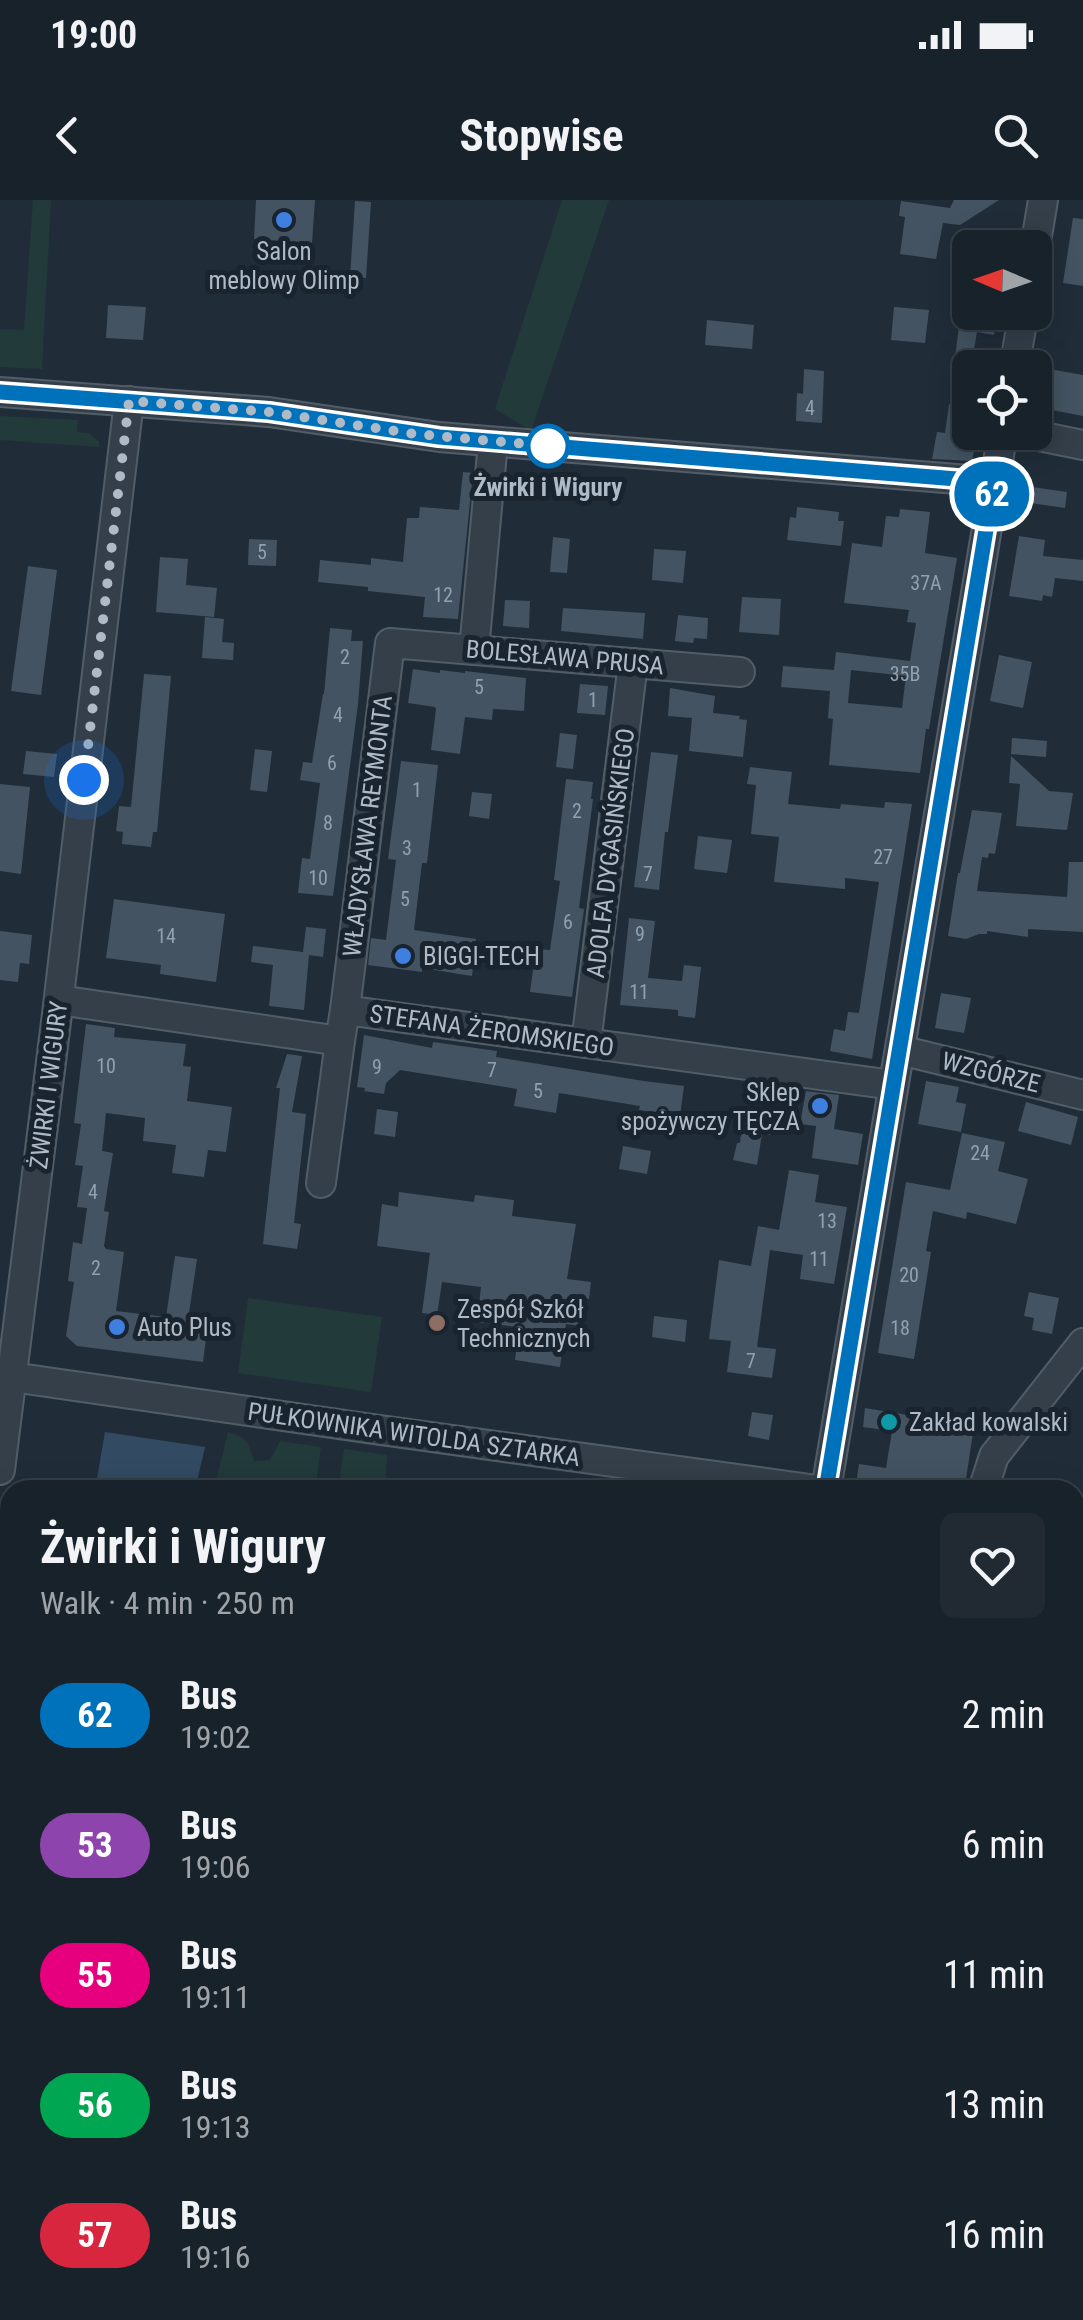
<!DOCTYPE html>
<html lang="en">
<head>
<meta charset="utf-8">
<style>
	body { margin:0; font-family:"Roboto Condensed",sans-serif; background:#212a33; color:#f1f3f6; height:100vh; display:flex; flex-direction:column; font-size:38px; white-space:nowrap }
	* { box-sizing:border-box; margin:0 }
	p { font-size:32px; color:#9fa4a9 }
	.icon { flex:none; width:55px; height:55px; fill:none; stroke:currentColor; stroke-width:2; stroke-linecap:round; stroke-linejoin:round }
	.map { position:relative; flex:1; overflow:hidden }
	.details { position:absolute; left:0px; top:1280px; width:1085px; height:840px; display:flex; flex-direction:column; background:#18222b; border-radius:30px 30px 0 0; box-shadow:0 5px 25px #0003,0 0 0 2px #363f47 }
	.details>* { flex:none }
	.badge { padding:0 20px; border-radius:32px; font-size:35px; line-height:65px }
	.needle { width:65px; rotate:272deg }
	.fabs { position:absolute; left:952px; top:30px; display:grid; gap:20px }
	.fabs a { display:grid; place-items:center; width:100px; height:100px; border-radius:15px; background:#18222b; box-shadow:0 5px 25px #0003,0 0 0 2px #363f47; font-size:50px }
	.you { position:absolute; width:50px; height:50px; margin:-25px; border:8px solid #fff; border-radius:50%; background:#1a73e8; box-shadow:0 0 0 15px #1a73e833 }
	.map>.badge { position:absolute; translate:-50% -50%; box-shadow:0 0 0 5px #fff }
	.round { display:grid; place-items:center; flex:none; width:105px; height:105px; border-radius:15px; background:#212a33 }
	.overview { display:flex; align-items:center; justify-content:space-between; height:170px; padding:0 40px }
	h1 { font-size:48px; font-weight:700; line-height:75px }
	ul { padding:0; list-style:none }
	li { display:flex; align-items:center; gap:30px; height:130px; padding:0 40px }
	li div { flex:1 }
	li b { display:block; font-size:38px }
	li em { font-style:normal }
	li .badge { min-width:110px; font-weight:700; text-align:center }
	.status { display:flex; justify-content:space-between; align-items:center; height:70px; padding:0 50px; background:#18222b; direction:ltr }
	.status svg { height:28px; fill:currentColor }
	header { display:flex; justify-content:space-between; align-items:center; height:130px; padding:0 40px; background:#18222b; font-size:45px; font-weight:700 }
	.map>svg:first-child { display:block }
</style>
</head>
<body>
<div class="status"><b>19:00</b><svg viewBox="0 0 49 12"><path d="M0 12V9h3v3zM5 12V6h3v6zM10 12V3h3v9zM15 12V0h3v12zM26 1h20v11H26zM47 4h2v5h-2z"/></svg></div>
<header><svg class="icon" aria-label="back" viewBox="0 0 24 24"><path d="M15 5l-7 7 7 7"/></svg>Stopwise<svg class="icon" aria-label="search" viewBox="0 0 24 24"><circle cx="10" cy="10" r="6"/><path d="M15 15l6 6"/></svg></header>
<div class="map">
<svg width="1083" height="2120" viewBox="0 0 1083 2120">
	<rect width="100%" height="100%" fill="#202d39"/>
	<g fill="#223a3a">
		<path d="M33,0h18l-9,169 -42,-2v-38l24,1z"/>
		<path d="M562,0h47l-78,231 -36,-22z"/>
		<path d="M0,216l78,4 -1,12 12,1 10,9v5l-99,-7z"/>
		<path d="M248,1098l134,19 -11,75 -133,-19z"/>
		<path d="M228,1232c21,7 19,8 26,29l16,-1 10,-19 41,6 -6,43h-17v-7l-30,-4 -2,11h-52z"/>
		<path d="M344,1249l43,6 -1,22 4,1 -2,12h-50z"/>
		<path d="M1083,1740v194l-8,-2v-188l7,2z"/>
	</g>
	<path fill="#324b62" d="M105,1232l100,15 -10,43h-100z"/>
	<g fill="#435361" fill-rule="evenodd">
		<path d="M256,0h59l-3,43 -58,-4z"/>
		<path d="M954,0h45l-39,25 -17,-2 -7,36 -36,-5 5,-37 -6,-1 2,-15 49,7z"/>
		<path d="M355,1l16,1 -5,76 -16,-1z"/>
		<path d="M1073,18l10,1v67l-20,-3z"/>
		<path d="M108,105l38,2 -3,33 -37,-2z"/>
		<path d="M894,107l35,3 -4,33 -34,-3z"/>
		<path d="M961,112h37l-4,23 -17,-3 -7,43 -17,-3z"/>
		<path d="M707,120l47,5 -2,24 -47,-4z"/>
		<path d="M804,169l20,2 -2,52 -26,-2 1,-28 6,1z"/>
		<path d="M1049,169l34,6v41l-42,-8z"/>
		<path d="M949,204l21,3v25h8l-6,29 -40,-2 5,-27 8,1z"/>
		<path d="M463,272l10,1 -15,146 -35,-2 2,-20 -57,-6v-4l-50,-5 2,-22 51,5v-7l32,4 4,-44h12l1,-11 39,3z"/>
		<path d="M1025,286l42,6 -2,16 -42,-6z"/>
		<path d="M797,307l42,5 -1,9h6l-3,25 -54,-6 3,-23 6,1z"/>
		<path d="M900,309l30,3 -5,41 32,5 -28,171h-3l-6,44 -91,-8 4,-46 -5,-1 2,-27 -49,-4 2,-21 51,4 2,-18 74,9 6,-38 -9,-1 2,-12 -65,-7 8,-60 30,4 4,-31 13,1zM851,470l55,6 -4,32 -54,-5z"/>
		<path d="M1019,336l26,4 -2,16 40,4v21l-28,-3 -3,19 -9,-2 -1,6 -33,-5z"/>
		<path d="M553,337l17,2 -3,34 -17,-1z"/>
		<path d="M249,339l28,1 -1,26 -28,-1z"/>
		<path d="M654,349l32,2 -3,32 -31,-3z"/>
		<path d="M160,357l28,2 -2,26 31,3 -3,29 -58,-5z"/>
		<path d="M28,366l29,4 -16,125 -30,-4z"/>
		<path d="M742,397l39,2 -2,36 -40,-3z"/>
		<path d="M505,400l25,1 -1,27 -26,-2z"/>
		<path d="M563,408l82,5 -2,26 -82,-8z"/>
		<path d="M678,415l30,3 -1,21 -13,-1 -1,5 -18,-2z"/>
		<path d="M205,417l19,2 -2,23 12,1 -1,17 -31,-2z"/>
		<path d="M330,428l22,2 -1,11h12l-5,63 -25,192 -35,-3 4,-35 8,1 10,-76 -20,-3 3,-18 9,1 11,-69h1z"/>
		<path d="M999,455l33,7 -9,46 -33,-7z"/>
		<path d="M413,469l27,4v-3l25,3v-2l61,7 -2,33 -31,-2 -1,11 -27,-3 -5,37 -29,-4 5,-41 -1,-2 -27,-4z"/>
		<path d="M144,474l27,2 -14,156h-4l-2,15 -29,-3 1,-12 -7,-1 3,-25 12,1z"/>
		<path d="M580,484l28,2 -3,29 -28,-2z"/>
		<path d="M670,488l45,8 -2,17 27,3 -1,3 8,1 -4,37 -54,-6 3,-33 -24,-2z"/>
		<path d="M560,533l17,2 -4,34 -17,-2z"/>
		<path d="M1012,538l35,3 -1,16 -35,-3z"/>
		<path d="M255,549l17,2 -5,41 -17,-2z"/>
		<path d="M26,551l31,3 -3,23 -31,-3z"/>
		<path d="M651,552l27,3 -10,77h-3l-6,58 -25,-3z"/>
		<path d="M1011,556l38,35 24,2 -6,37 -51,-4 4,-42 -11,-1z"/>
		<path d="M401,561l37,4 -11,98h-5l-8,67 62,9 -4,37 -50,-8v4l-54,-7 3,-27 15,2 10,-80 -8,-1z"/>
		<path d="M750,567l42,5 -4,32 52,5 1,-5 43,4 1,-6 27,2 -40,255 -42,-8 4,-22 11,2 3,-19 11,1 20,-131 -34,-4v11l-71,-7 5,-45 -28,-3 5,-49 -9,-1z"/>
		<path d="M566,579l27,3 -2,17h2l-14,109 5,1 -12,88 -42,-5 6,-43 14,1 10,-69 -6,-1z"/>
		<path d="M0,584l30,3 -9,87 -21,-3z"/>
		<path d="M472,592l20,2 -3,25 -20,-3z"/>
		<path d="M972,610l30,3 -7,41 -6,-1 -1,5 -6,-1 -5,34 90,6 2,-35h14v70l-55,-3v8l-41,-6v3h-8l-13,5 -18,-3 10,-63h2z"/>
		<path d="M698,636l34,4 -5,33 -33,-4z"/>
		<path d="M114,699l111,15 -9,68 -56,-8 1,-9 -55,-7z"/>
		<path d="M629,718l26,3 -7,57 34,3 2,-16 17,2 -6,51 -17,-2v-6l-58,-5z"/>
		<path d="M306,727l20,2 -3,28 -14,-2 -5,55 -35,-4 4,-41 -22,-3 2,-16 50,6z"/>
		<path d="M0,731l32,4 -3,29 -9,-1 -2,19 -18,-2z"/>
		<path d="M941,793l30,5 -7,35 -29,-5z"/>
		<path d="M86,824l29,4 -1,9 72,7 -3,22 8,1 -4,34 45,6 -6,45 -18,-2 -4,27 -32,-4 4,-28 -33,-4 2,-23 -39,-5 -4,38 11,2 -9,58 5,1 -5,34 2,3 18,3 -8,59 50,6 9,-61 22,3 -9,61 20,3 -5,39 -126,-16 -11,-10 8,-54 -6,-1 5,-39 9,2 5,-36 -10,-1 6,-41 -8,-1 6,-41 -7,-1z"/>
		<path d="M364,835l68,13 1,-6 64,9 -1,6 148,24 40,5 -4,30 -41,-6 1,-4 -81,-13 -3,20 -42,-7 3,-17 -117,-19 -14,13 -2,11 -20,-3 1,-3 -8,-1z"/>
		<path d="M287,854l15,2 -10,56 14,2 -12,109 7,1 -4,25 -34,-5 17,-156h-4z"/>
		<path d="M926,881l33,6 -3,15 10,2 -5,28 -43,-8z"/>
		<path d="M806,891l33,4 -5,34 29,5 -5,31 -46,-7 4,-32 -16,-2z"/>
		<path d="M1026,902l52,15 -7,28 -53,-14z"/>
		<path d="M377,909l21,3 -3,25 -21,-3z"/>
		<path d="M743,916l29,3 -2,16 -8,-1 -5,31 -24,-5 4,-17h3z"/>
		<path d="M962,933l43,9 -7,29 30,8 -12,45 -49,-12 -1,7 -33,-8 -7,40 5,1 -17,107 -36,-6 28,-171 44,8z"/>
		<path d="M623,946l28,5 -4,23 -28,-5z"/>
		<path d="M789,970l30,5 -4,27 32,5 -13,77 -34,-5 3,-24 -33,-5 -13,97 19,2 -4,29 -45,-6 4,-31 -22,-2 10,-79 32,6 7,-40 21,4z"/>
		<path d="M399,992l75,10 1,-7 39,5 -2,16 64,8 -9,55 24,3 -2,17 -6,-1 -4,28 -13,-2 -6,43 -45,-7 4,-33 -42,-5 4,-35 -39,-5 -5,33 -15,-2 8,-60 -53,-7 5,-42 16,3z"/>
		<path d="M1029,1092l30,6 -7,36 -20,-4 2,-12 -10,-2z"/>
		<path d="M654,1116l33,4 -2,22 -33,-5z"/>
		<path d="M865,1208l109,18 -8,53h-8l-2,11h-101l4,-26 27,4 6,-37 -29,-4z"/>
		<path d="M752,1212l21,3 -4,25 -21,-4z"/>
	</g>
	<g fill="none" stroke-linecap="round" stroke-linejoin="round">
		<g stroke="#515d67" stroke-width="32">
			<g id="minor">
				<path d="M1035,48l8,-48"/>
				<path d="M1014,168l10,-56"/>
				<path d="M0,192l269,20 170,25 555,45"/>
				<path d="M1019,232l64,13"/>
				<path d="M474,450l19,-208"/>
				<path d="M59,800l281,41 5,-31 548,75"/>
				<path d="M345,810l45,-367 350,29"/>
				<path d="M586,843l47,-380"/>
				<path d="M900,850l183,45"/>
				<path d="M321,983l19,-142"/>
				<path d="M12,1177l361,52 444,61"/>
				<path d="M0,1270l56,-448 73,-621"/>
				<path d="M826,1290l177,-1058"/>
				<path d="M983,1290l11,-34 89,-113"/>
				<path d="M0,1994l10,1"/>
				<path d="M629,2110l16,10"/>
				<path d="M676,2120l14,-10"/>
			</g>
		</g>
		<use href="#minor" stroke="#343f4a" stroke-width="28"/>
	</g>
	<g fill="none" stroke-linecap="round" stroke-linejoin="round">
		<g stroke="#fff" stroke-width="22">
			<path id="line" d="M0,192l269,20 170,25 555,45 -168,1008"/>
		</g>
		<use href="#line" stroke="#0072bc" stroke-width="15"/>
		<path stroke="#aebac6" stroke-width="10" stroke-dasharray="0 18" d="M84,580l45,-379 140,11 146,22 133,12"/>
	</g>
	<g fill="#3f7fe0" stroke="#19242e" stroke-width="4">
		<circle cx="284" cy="20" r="10"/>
		<circle cx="403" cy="756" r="10"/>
		<circle cx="820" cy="906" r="10"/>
		<circle cx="117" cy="1127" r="10"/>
	</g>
	<circle fill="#fff" stroke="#0072bc" stroke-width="5" cx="548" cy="246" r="20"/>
	<circle fill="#8d6e63" stroke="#19242e" stroke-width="4" cx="437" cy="1123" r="10"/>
	<circle fill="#0f9aa8" stroke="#19242e" stroke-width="4" cx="889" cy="1222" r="10"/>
	<g text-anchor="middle" stroke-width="10" stroke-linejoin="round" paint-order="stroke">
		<g font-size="20" fill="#93a0ad">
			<text x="810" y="215">4</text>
			<text x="262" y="359">5</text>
			<text x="926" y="390">37A</text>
			<text x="443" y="402">12</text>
			<text x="345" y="464">2</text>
			<text x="905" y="481">35B</text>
			<text x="479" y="494">5</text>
			<text x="593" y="507">1</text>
			<text x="338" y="522">4</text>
			<text x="332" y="570">6</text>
			<text x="417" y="597">1</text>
			<text x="577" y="618">2</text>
			<text x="328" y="630">8</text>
			<text x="407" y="655">3</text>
			<text x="883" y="664">27</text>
			<text x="648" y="681">7</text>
			<text x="318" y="685">10</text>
			<text x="405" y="706">5</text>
			<text x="568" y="729">6</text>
			<text x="640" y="741">9</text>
			<text x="166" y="743">14</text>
			<text x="639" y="799">11</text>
			<text x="106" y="873">10</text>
			<text x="377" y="874">9</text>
			<text x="492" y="877">7</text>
			<text x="538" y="898">5</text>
			<text x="980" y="960">24</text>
			<text x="93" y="999">4</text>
			<text x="827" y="1028">13</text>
			<text x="819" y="1066">11</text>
			<text x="96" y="1075">2</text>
			<text x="909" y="1082">20</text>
			<text x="900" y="1135">18</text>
			<text x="751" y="1168">7</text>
		</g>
		<g font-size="25" fill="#aebac6" stroke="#19242e" text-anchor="start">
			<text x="284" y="60" text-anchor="middle">Salon<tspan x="284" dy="29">meblowy Olimp</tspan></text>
			<text x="423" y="765">BIGGI-TECH</text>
			<text x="800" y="901" text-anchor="end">Sklep<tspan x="800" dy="29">spożywczy TĘCZA</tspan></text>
			<text x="457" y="1118">Zespół Szkół<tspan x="457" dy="29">Technicznych</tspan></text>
			<text x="137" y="1136">Auto Plus</text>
			<text x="909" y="1231">Zakład kowalski</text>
		</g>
		<g font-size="25" font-weight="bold" fill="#aebac6" stroke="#19242e">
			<text x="548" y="296">Żwirki i Wigury</text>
		</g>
		<g font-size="25" fill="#aebac6" stroke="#19242e">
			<text transform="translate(565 457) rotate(5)" y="9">BOLESŁAWA PRUSA</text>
			<text transform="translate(367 626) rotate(-83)" y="9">WŁADYSŁAWA REYMONTA</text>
			<text transform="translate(610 653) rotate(-83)" y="9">ADOLFA DYGASIŃSKIEGO</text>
			<text transform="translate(492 830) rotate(8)" y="9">STEFANA ŻEROMSKIEGO</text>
			<text transform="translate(991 872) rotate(14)" y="9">WZGÓRZE</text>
			<text transform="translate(48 885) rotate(-83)" y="9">ŻWIRKI I WIGURY</text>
			<text transform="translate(414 1234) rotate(8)" y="9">PUŁKOWNIKA WITOLDA SZTARKA</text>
		</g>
	</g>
</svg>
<div class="fabs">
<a><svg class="needle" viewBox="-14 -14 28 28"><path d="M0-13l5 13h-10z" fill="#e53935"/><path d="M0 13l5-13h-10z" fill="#9fa4a9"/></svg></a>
<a><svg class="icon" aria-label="locate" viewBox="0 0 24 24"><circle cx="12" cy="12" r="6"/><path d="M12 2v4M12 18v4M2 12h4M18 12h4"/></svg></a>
</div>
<div class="you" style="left:84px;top:580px"></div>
<b class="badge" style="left:992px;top:294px;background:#0072bc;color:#fff">62</b>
<section class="details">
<div class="overview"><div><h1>Żwirki i Wigury</h1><p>Walk · 4 min · 250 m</p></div><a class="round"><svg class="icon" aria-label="heart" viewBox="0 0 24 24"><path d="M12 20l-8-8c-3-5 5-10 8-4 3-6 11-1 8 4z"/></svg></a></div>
<ul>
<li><span class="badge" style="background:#0072bc;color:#fff">62</span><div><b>Bus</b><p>19:02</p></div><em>2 min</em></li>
<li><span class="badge" style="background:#8e44ad;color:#fff">53</span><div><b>Bus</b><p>19:06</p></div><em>6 min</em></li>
<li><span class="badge" style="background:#e6007e;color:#fff">55</span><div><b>Bus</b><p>19:11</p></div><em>11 min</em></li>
<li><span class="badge" style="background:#00a651;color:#fff">56</span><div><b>Bus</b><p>19:13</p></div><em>13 min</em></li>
<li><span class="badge" style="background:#d7263d;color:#fff">57</span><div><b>Bus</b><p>19:16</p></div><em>16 min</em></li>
</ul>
</section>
</div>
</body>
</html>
